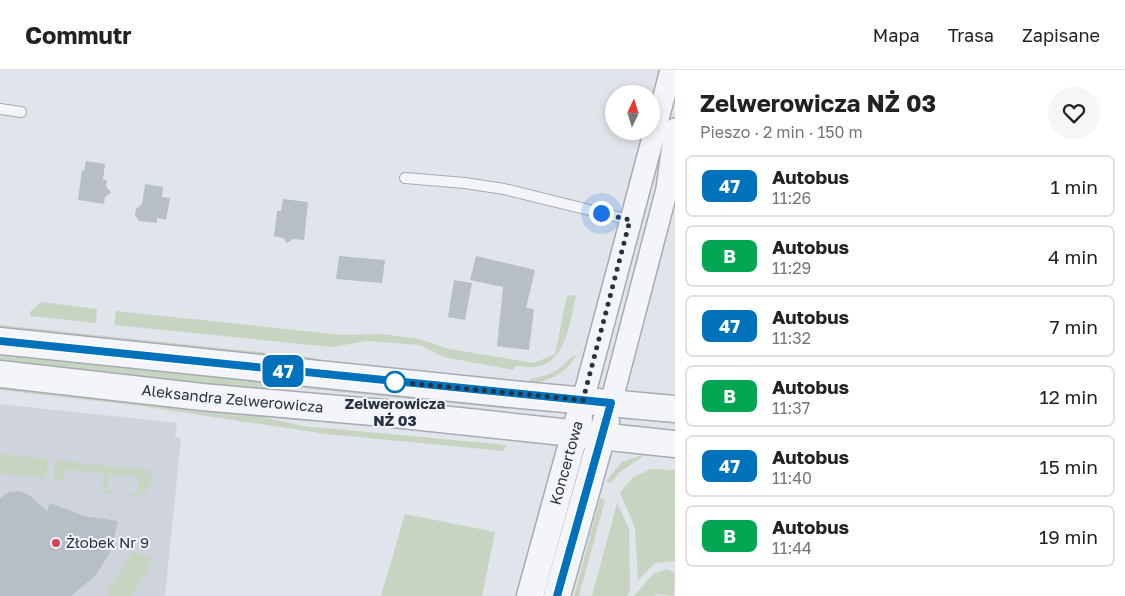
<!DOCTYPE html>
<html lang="pl">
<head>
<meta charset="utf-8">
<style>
	body { margin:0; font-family:"Golos Text",sans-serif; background:#f6f6f6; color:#222; height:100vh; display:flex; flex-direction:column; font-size:19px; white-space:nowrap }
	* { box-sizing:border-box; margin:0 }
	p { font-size:16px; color:#767676 }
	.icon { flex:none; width:28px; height:28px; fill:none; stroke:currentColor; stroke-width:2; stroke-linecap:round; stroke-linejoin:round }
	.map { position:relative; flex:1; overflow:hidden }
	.drawer { display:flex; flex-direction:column; background:#fff; width:450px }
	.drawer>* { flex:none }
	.badge { padding:0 10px; border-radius:8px; font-size:18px; line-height:32px }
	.needle { width:32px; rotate:4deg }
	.controls { position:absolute; left:605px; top:15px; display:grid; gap:10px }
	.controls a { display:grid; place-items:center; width:55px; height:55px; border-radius:50%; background:#fff; box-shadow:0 2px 8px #0003; font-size:25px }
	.you { position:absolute; width:25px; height:25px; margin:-12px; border:4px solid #fff; border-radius:50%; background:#1a73e8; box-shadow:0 0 0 8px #1a73e833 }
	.map>.badge { position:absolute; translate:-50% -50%; box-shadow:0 0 0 2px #fff }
	.round { display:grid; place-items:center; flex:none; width:52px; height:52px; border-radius:26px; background:#f6f6f6 }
	.overview { display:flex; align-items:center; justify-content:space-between; height:85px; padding:0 25px }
	h1 { font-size:24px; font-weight:700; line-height:38px }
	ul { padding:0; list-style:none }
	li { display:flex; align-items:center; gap:15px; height:62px; margin:0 10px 8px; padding:0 15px; border:2px solid #e0e0e0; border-radius:8px }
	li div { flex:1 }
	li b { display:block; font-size:19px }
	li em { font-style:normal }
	li .badge { min-width:55px; font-weight:700; text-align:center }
	header { display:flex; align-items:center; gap:30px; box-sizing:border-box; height:70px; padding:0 25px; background:#fff; border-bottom:1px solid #e0e0e0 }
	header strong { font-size:24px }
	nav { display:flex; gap:28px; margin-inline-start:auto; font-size:18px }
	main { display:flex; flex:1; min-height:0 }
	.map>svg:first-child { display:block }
</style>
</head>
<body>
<header>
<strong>Commutr</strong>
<nav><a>Mapa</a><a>Trasa</a><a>Zapisane</a></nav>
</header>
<main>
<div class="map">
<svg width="675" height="526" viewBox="0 0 675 526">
	<rect width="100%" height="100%" fill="#e1e4ea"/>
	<path fill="#cfd3dc" d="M0,334l177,19 -2,14 6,1 -16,158h-165z"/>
	<g fill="#c7d4c2">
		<path d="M576,225c-6,25 -9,68 -41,72 -6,1 -14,-1 -20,-1l-1,4 -71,-13 -23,-12 -53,-4 -35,6 -218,-22 2,-14 226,24 40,-1 37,5 30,10 85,14 21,-9 12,-58z"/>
		<path d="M41,232l56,7 -1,14 -66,-7v-4z"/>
		<path d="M0,255l316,33 2,2 -1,3 -317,-32z"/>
		<path d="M0,282l510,50 -1,7 -208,-21 -59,2 -242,-27z"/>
		<path d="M576,285c-8,18 -28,26 -46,29v-5c11,-2 22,-5 31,-12 6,-5 7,-9 15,-12z"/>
		<path d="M0,317l225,22 78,17 203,19 -2,6 -178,-17 -185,-28 -141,-16z"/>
		<path d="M648,383l-28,19 -9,11 -5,-2 16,-19z"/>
		<path d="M0,384l48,5 -2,20 -46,-6z"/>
		<path d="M55,390l97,11 -1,12 -6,10 -14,4v-4h6l2,-16 -30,-3 -2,16 6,1v3l-11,-2 2,-18 -37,-5 -5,11 -8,-1z"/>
		<path d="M651,399l24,1v91l-20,2 -17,17 -3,-52 -15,-35 13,-16z"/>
		<path d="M600,428l5,2 -26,96h-5z"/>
		<path d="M617,433l12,26 1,61 -3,6h-35z"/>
		<path d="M405,444l90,18 -13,64h-101z"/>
		<path d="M132,481l20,7 -7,17 -14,21h-21l-4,-4 17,-23z"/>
		<path d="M667,499l8,4 -1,23 -18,-2 -1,2h-21l19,-22z"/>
	</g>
	<g fill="#b8bec7">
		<path d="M86,91l19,3 -2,16h4l-1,6 5,7 -6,4 -1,7 -26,-4 4,-30 2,1z"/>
		<path d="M145,114l18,3 -1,10 8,1 -4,22 -9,-2v5l-18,-2 -4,-6 1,-6 6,-5z"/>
		<path d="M283,129l25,3 -4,38 -11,-1 -6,4 -4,-5 -9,-2 3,-25h4z"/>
		<path d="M339,186l46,4 -3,23 -46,-4z"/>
		<path d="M476,186l59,14 -9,38 8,1 -5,41 -32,-4 6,-59 -33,-7z"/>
		<path d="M454,210l18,3 -7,37 -17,-3z"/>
		<path d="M19,421l10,4 18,16 3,-8 34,13 34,5 -8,31 -14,23 -25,21h-71v-98l9,-6z"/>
	</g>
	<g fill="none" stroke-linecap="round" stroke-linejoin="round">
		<g stroke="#a6abb4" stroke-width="12">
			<g id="service">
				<path d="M0,39l21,3"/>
				<path d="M405,108l60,5 39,6 126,31"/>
			</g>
		</g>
		<g stroke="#a6abb4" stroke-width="24">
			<g id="minor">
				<path d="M583,330l88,-330"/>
				<path d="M611,333l56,-214 8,-60"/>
			</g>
		</g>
		<g stroke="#a6abb4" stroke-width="29">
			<g id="tertiary">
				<path d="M0,271l521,54 154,14"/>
				<path id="s1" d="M0,304l202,23 182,16 291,31"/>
				<path id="s2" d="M530,526l49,-178"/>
				<path d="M557,526l49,-175"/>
			</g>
		</g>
		<use href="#service" stroke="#f4f5f8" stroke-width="10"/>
		<use href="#minor" stroke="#f4f5f8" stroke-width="21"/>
		<use href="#tertiary" stroke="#f4f5f8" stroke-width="26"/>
	</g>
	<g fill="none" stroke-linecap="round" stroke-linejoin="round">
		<g stroke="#fff" stroke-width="11">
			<path id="line" d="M0,271l611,62 -54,193"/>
		</g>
		<use href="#line" stroke="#0072bc" stroke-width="8"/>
		<path stroke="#293241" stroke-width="5" stroke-dasharray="0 9" d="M395,312l-9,-1 197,19 47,-180 -29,-7"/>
	</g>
	<circle fill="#fff" stroke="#0072bc" stroke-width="2.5" cx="395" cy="312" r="10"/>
	<circle fill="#cf465c" stroke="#f1f3f7" stroke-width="2" cx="56" cy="473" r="5"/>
	<g text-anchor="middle" stroke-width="4" stroke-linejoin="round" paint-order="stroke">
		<g font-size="15" fill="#293241" stroke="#f1f3f7">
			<text dy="5" stroke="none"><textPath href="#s1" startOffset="234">Aleksandra Zelwerowicza</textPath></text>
			<text dy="5" stroke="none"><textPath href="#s2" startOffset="138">Koncertowa</textPath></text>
		</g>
		<g font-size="15" font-weight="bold" fill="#293241" stroke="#f1f3f7">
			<text x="395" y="339">Zelwerowicza<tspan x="395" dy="17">NŻ 03</tspan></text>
		</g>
		<g font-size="15" fill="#293241" stroke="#f1f3f7" text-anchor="start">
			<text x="66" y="478">Żłobek Nr 9</text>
		</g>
	</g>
</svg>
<div class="controls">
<a><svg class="needle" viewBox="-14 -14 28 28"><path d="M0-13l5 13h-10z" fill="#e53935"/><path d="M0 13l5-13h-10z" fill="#767676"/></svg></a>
</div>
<div class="you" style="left:601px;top:143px"></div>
<b class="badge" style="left:283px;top:301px;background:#0072bc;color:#fff">47</b>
</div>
<section class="drawer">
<div class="overview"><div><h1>Zelwerowicza NŻ 03</h1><p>Pieszo · 2 min · 150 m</p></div><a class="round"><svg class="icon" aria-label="heart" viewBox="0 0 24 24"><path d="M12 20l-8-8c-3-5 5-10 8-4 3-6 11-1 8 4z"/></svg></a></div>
<ul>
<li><span class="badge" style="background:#0072bc;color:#fff">47</span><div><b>Autobus</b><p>11:26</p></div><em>1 min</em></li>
<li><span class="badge" style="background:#00a651;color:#fff">B</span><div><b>Autobus</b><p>11:29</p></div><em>4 min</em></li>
<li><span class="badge" style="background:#0072bc;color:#fff">47</span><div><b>Autobus</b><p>11:32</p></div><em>7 min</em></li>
<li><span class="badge" style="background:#00a651;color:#fff">B</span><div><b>Autobus</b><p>11:37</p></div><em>12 min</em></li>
<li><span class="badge" style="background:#0072bc;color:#fff">47</span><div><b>Autobus</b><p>11:40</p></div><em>15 min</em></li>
<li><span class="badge" style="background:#00a651;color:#fff">B</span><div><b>Autobus</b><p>11:44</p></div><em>19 min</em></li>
</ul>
</section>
</main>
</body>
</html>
